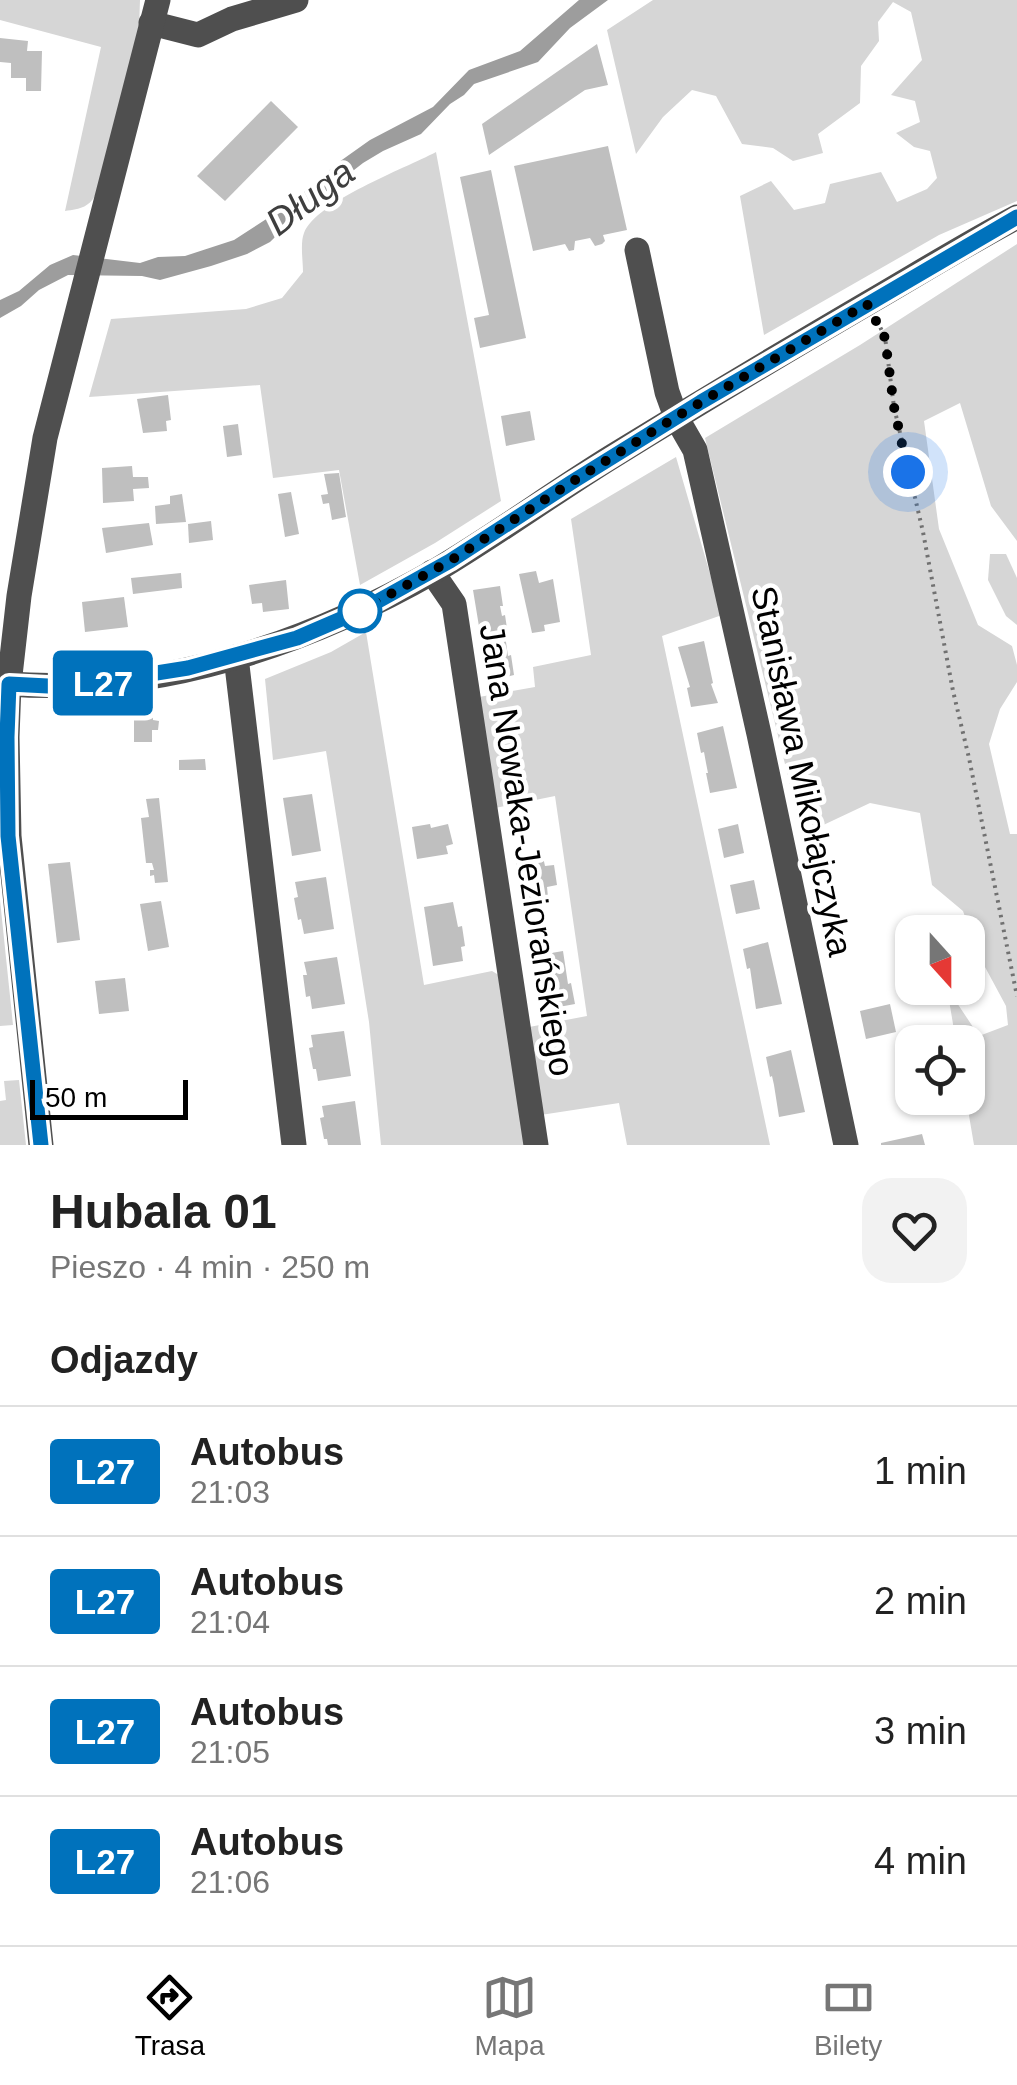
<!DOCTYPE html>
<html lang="pl">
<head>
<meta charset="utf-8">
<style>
	body { margin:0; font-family:Helvetica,sans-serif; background:#f2f2f2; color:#222; height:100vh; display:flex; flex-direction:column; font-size:38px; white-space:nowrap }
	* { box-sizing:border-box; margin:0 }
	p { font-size:32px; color:#767676 }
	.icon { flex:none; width:55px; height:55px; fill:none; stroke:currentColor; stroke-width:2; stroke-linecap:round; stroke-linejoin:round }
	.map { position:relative; height:1145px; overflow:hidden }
	.sheet { display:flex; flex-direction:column; background:#fff; flex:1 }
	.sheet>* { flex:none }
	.badge { padding:0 20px; border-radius:8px; font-size:35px; line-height:65px }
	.needle { width:65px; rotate:159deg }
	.buttons { position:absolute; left:895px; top:915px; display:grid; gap:20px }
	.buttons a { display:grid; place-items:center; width:90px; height:90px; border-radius:20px; background:#fff; box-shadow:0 2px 8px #0004; font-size:50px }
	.scale { position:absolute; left:30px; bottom:25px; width:158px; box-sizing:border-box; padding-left:10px; border:5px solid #000; border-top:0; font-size:28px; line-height:35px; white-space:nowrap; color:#000; -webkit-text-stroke:8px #fff; paint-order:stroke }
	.you { position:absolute; width:50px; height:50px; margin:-25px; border:8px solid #fff; border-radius:50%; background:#1a73e8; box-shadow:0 0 0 15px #1a73e833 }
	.map>.badge { position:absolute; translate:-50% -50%; box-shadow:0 0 0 5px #fff }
	h2 { padding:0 50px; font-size:38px; line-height:90px }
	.round { display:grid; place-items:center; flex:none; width:105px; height:105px; border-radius:30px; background:#f2f2f2 }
	.summary { display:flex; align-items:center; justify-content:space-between; height:170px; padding:0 50px }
	h1 { font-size:48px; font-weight:800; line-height:75px }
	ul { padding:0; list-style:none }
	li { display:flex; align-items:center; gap:30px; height:130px; padding:0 50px; border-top:2px solid #e0e0e0 }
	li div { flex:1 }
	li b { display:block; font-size:38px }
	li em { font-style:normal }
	li .badge { min-width:110px; font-weight:700; text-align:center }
	.dock { display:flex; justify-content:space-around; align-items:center; height:140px; border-top:2px solid #e0e0e0; background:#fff; font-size:28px; color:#767676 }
	.dock a { display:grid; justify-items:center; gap:5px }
	.dock .selected { color:#000 }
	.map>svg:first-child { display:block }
</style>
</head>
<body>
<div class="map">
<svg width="1017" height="1145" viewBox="0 0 1017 1145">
	<rect width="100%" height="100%" fill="#fff"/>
	<g fill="#d6d6d6">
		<path d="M0,0h140l-1,30 -42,162c-7,15 -16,17 -32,19l36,-164 -101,-27z"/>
		<path d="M653,0h364v201l-78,34 -175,100 -24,-139 31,-15 23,29 31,-7 5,-19 51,-12 16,30 30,-13 10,-11 -7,-27 -16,-4 -18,-14 24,-11 -5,-21 -24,-6 31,-35 -11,-48 -18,-10 -15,20 1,19 -18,25 -1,37 -42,31 5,19 -30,8 -20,-13 -31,-4 -26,-48 -24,-6 -29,27 -27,37 -29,-124z"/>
		<path d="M436,152l65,349 -66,42 -75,42 -21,-115 -66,8 -13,-93 -171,12 22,-78 135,-10 36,-11 21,-26c0,-11 -3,-29 1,-39 13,-32 100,-64 132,-81z"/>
		<path d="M1017,244v297l-26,-35 -31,-103 -36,18 15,108 39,96 34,21 5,19v17l-17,27 -11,35 21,90h7v311h-43l-8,-47h2v-56h-12l-9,-54 32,48 29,-11 -2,-19 -28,-52 -15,-43 -31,-26 -12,-72 -50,-10 -53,25 -20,-15 -92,-375 155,-93z"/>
		<path d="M676,457l46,158 -60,21 108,509h-143l-8,-42 -98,15 4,27h-144l-12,-123 -43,-271 -53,9 -8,-81 66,-27 35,-20 58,353 68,-14 20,12 12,45 63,-12 -32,-220 -60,12 -16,-111 56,-10 -2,-20 58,-12 -20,-136z"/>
		<path d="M990,554h16l11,24v47l-11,-9 -18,-36z"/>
		<path d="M0,900l13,125 -13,1z"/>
		<path d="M19,1080l7,65h-26v-44l6,-1 -2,-19z"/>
	</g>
	<path fill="#9d9d9d" d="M579,0h29l-38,28 -32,34 -64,22 -10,11 -14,9 -29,30 -38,17 -20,12 -60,47 -33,32 -23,12 -36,12 -51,14 -18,-4 -74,-1 -29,15 -18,16 -21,12v-18l19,-9 31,-26 23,-10 67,8 18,-6 27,-1 49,-16 57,-37 48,-41 31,-22 63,-33 36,-37 51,-19z"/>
	<g fill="#bfbfbf">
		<path d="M0,38l28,3 -1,10h15l-1,40h-15v-13h-15v-15l-11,-1z"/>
		<path d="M597,44l11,41 -23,5 -96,65 -7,-31z"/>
		<path d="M271,101l27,26 -73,74 -28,-25z"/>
		<path d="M608,146l19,84 -24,5 2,6 -3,3 -7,2 -5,-8 -15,3 -1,9 -5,1 -4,-7 -32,7 -19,-85z"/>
		<path d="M491,170l35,168 -46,10 -6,-30 15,-3 -29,-138z"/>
		<path d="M168,395l3,25 -5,1 1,10 -24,2 -6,-34z"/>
		<path d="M530,411l5,29 -29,6 -5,-30z"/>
		<path d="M238,424l4,31 -15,2 -4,-31z"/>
		<path d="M132,466l1,11h15l1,11 -16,1 1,12 -31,2 -1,-35z"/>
		<path d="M339,473l7,44 -14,3 -3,-17 -6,1 -2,-9 7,-1 -4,-20z"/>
		<path d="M291,492l8,42 -14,3 -7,-43z"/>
		<path d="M182,494l4,28 -30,2 -1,-18 15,-2v-8z"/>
		<path d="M211,521l2,19 -24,3 -1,-19z"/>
		<path d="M149,523l4,22 -47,8 -4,-25z"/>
		<path d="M536,571l3,12 14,-4 7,43 -16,3 1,6 -13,2 -13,-59z"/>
		<path d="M181,573l1,15 -49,6 -2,-16z"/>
		<path d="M286,580l3,29 -26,3 -1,-9 -10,1 -3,-19z"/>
		<path d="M500,586l3,20h-3l2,10 3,-1 3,20h-3l3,21 3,-1 3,20 -26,6 -15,-91z"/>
		<path d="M124,597l4,30 -43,5 -3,-30z"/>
		<path d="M704,641l9,42 -2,1 7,19 -27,4 -4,-19 3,-1 -12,-40z"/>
		<path d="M134,699h19v21l6,1 -1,9h-6v12h-18z"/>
		<path d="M723,726l14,62 -27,5 -4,-20h2l-2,-10 -2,-11 -3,1 -4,-20z"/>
		<path d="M205,759l1,11h-27v-10z"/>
		<path d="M312,794l9,57 -29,5 -9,-58z"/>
		<path d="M159,798l9,84 -13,1 -1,-8 -4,1v-6h4l-2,-7h-6l-5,-45 8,-1 -3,-18z"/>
		<path d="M430,824l1,4 17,-4 5,20 -7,2 2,8 -31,5 -5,-32z"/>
		<path d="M738,824l6,29 -20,5 -6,-29z"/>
		<path d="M533,856l3,2 7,-1 2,9 9,-1 3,20 -10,2 1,10 -26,4 -6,-40z"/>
		<path d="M70,862l10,78 -23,3 -9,-79z"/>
		<path d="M326,877l8,52 -30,5 -3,-15 -3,1 -4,-22 4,-1 -3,-15z"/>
		<path d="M754,880l6,29 -24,5 -6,-29z"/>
		<path d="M161,901l8,46 -21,4 -8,-47z"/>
		<path d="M453,902l5,25 4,-1 3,20 -4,1 2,14 -30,5 -9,-59z"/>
		<path d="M768,942l14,62 -26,5 -6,-41 -3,1 -4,-20z"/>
		<path d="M563,951l5,33 3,-1 4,21 -27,5 -3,-20 -6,1 -5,-34z"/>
		<path d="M337,957l8,47 -33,5 -2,-13 -4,1 -3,-22h4l-3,-13z"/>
		<path d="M125,978l4,33 -30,3 -4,-33z"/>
		<path d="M890,1004l6,28 -30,7 -6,-28z"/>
		<path d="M344,1031l7,45 -33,5 -2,-12h-3l-4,-21 4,-1 -2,-12z"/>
		<path d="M791,1050l14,62 -26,5 -5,-32 -2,-9 -2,1 -4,-20z"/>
		<path d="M355,1101l6,44h-33l-1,-6h-3l-4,-21 4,-1 -2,-11z"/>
		<path d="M922,1134l3,11h-44v-2z"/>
	</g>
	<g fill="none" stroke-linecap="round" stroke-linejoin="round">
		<path stroke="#717171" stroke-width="4" stroke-dasharray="2.5 5" stroke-linecap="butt" d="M877,321l8,16 9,70 29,125 30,159 16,67 48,238"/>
		<g stroke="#4f4f4f" stroke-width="25">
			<path d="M151,23l47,12 34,-16 64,-19"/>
			<path d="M637,250l30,142 9,25 19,33 64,284 87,411"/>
			<path d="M432,572l22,32 82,541"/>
			<path d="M236,657l58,488"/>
			<path d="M9,684c149,11 298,-40 426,-113 61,-36 118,-78 178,-115 86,-53 173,-105 260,-156 48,-28 95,-57 144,-83"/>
			<path d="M41,1145l-32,-309 -2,-99 2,-53 10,-88 26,-158 113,-438"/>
		</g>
	</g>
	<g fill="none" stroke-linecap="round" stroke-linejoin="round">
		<g stroke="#fff" stroke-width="22">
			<path id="line" d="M41,1145l-33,-309 -1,-99 2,-53 39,2 39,-2 101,-16 109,-30 65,-28 88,-49 122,-79 129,-80 316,-185"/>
		</g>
		<use href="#line" stroke="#0072bc" stroke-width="15"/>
		<path stroke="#000" stroke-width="10" stroke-dasharray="0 18" d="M360,611l90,-50 122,-79 104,-65 191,-113 18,34 9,69 14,65"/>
	</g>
	<circle fill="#fff" stroke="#0072bc" stroke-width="5" cx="360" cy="611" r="20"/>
	<g text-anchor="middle" stroke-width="9" stroke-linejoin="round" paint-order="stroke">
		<g font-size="35" fill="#000" stroke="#fff">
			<text transform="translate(802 771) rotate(78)" y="12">Stanisława Mikołajczyka</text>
			<text transform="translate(527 850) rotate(81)" y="12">Jana Nowaka-Jeziorańskiego</text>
		</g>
		<g font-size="38" font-style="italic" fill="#3e3e3e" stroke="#fff">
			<text transform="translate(310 197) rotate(-37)" y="13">Długa</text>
		</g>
	</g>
</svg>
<div class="buttons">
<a><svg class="needle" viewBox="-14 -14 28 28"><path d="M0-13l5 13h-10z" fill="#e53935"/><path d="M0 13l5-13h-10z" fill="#767676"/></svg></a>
<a><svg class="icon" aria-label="locate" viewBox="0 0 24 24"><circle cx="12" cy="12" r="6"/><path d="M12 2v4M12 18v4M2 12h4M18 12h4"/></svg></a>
</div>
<div class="scale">50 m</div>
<div class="you" style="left:908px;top:472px"></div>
<b class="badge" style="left:103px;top:683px;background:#0072bc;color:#fff">L27</b>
</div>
<section class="sheet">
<div class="summary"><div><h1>Hubala 01</h1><p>Pieszo · 4 min · 250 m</p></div><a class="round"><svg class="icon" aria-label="heart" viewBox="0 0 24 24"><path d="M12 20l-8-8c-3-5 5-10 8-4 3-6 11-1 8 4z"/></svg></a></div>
<h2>Odjazdy</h2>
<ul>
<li><span class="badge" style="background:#0072bc;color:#fff">L27</span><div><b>Autobus</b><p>21:03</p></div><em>1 min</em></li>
<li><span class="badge" style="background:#0072bc;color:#fff">L27</span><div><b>Autobus</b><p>21:04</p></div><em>2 min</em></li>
<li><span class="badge" style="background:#0072bc;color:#fff">L27</span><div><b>Autobus</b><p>21:05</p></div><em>3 min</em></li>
<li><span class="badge" style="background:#0072bc;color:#fff">L27</span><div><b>Autobus</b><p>21:06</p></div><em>4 min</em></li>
</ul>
</section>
<nav class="dock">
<a class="selected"><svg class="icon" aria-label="directions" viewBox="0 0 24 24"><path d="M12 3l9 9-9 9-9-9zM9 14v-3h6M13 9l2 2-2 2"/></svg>Trasa</a>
<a><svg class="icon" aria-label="map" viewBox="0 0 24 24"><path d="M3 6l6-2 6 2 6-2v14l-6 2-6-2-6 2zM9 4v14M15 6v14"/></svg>Mapa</a>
<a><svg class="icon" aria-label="tickets" viewBox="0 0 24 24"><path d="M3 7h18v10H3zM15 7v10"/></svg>Bilety</a>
</nav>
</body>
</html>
